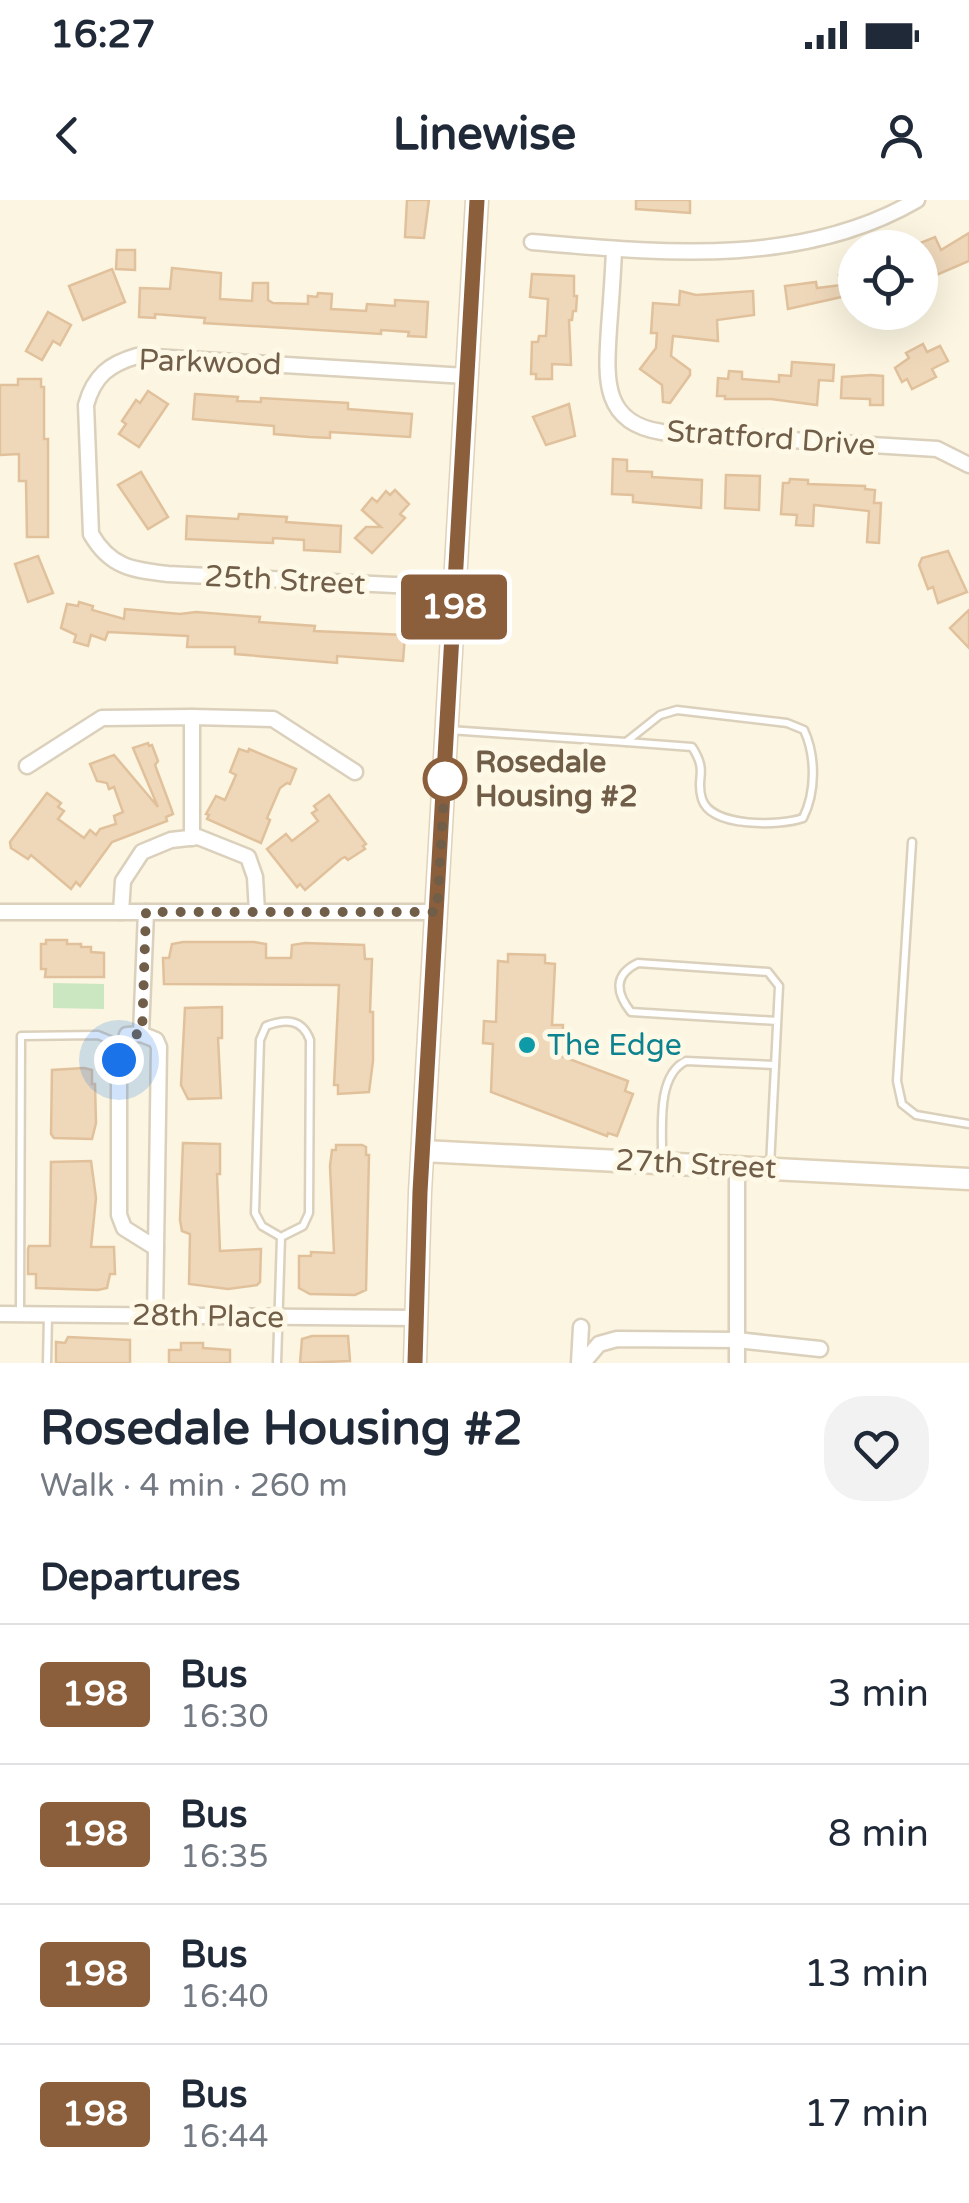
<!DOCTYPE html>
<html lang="en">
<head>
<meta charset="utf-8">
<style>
	body { margin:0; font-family:"Varela Round",sans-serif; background:#f2f2f3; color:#1f2937; height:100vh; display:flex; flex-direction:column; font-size:38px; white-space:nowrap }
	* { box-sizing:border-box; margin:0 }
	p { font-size:32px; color:#747a83 }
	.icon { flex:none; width:55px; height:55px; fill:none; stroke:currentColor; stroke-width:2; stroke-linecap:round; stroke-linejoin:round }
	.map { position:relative; height:1163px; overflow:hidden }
	.side { display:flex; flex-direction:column; background:#fff; flex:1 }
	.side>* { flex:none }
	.badge { padding:0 20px; border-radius:8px; font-size:35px; line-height:65px }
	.tools { position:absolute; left:838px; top:30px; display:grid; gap:20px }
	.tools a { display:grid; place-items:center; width:100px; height:100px; border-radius:50%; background:#fff; box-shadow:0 10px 40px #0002; font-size:50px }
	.you { position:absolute; width:50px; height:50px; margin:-25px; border:8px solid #fff; border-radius:50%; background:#1a73e8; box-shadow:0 0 0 15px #1a73e833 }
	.map>.badge { position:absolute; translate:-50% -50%; box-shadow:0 0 0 5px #fff }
	h2 { padding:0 40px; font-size:38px; line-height:90px }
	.round { display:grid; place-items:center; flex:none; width:105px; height:105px; border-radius:40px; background:#f2f2f3 }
	.summary { display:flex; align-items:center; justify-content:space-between; height:170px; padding:0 40px }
	h1 { font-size:48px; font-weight:700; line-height:75px }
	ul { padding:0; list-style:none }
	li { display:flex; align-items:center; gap:30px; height:140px; padding:0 40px; border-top:2px solid #e0e1e3 }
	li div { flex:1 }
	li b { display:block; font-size:38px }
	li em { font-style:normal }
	li .badge { min-width:110px; font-weight:700; text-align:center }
	.status { display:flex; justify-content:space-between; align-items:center; height:70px; padding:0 50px; background:#fff; direction:ltr }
	.status svg { height:28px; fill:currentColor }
	header { display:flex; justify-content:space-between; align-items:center; height:130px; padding:0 40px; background:#fff; font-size:45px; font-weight:700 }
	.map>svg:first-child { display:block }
</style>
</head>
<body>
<div class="status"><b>16:27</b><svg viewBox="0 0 49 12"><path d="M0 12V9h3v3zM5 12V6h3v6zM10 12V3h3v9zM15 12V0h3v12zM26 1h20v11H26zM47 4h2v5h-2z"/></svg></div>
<header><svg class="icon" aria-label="back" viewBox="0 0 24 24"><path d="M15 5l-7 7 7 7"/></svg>Linewise<svg class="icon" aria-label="person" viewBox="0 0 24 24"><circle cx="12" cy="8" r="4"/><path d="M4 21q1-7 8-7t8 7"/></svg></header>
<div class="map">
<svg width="969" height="1163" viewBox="0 0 969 1163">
	<rect width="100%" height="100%" fill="#fbf5e1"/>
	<path fill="#cae7c1" d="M53,783l51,1v25l-51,-1z"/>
	<g fill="#efd8ba" stroke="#e1c19b" stroke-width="2.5">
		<path d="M407,0h22l-5,38 -19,-1z"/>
		<path d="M636,0h54v13l-54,-4z"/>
		<path d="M969,33v28l-49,21v-39l15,-6 6,13z"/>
		<path d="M117,50h18v20l-19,-1z"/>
		<path d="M172,68l49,5 -1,26 32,2 1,-18h15v17l5,3 35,1v-8l9,1 1,-4 14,1 -1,15 35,2 1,-7 28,2v-6l33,2 -2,35 -18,-1 1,-4 -28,-2v4l-177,-11 1,-5 -50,-4v4l-16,-1 1,-29 30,1z"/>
		<path d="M112,69l13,33 -42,18 -14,-34z"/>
		<path d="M855,70v46l-9,-20 -58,13 -3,-23 31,-4 1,6 25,-3 -3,-10z"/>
		<path d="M532,74l42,2v20h3l-1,15h-3l-1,9h-3l2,45 -19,-1v15h-16v-5h-5l1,-32h6l1,-6h7l2,-37 -18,-2z"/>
		<path d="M680,91l16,4 57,-4 1,24 -37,5 1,21 -45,-5 -2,20 19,14v5l-20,28 -7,-1 -1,-17 -22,-16 16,-21 1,-15h-6l2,-30 26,2z"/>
		<path d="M48,112l23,13 -11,20 -7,-4 -11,19 -16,-9z"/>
		<path d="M923,144l4,8 13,-6 8,15 -16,8 4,8 -24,12 -5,-10 -5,3 -7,-14 14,-10 -3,-5z"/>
		<path d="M792,162l42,3 -1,16 -14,-1 -2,25 -46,-6h-46v-3h-8l1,-18 10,1 1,-8 13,1v7l37,3v-7l12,1z"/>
		<path d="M871,175l12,1v29h-13v-6l-29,-1 1,-21z"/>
		<path d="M18,179h23v8h3v52h4v98h-21l-1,-56h-7v-27l-19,1v-70h18z"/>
		<path d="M148,191l20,13 -29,43 -20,-13 7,-10 -4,-3 14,-21 4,3z"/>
		<path d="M195,194l43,3 -1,4 24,1v-4l87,5v6l64,5 -2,23 -80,-5v6l-21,-1 -35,-3v-8l-81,-7z"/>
		<path d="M569,204l6,32 -29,9 -13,-28z"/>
		<path d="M613,259l14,1v11l25,1v5l50,3 -1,28 -68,-6v-7l-21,-1z"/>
		<path d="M141,272l27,45 -20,12 -30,-44z"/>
		<path d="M726,275l34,1 -1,34 -34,-2z"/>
		<path d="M790,279l18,1v4l57,2v3l10,1 -1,13h7l-2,40 -12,-1 2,-31 -55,-6 -1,21 -17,-1 1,-10 -16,-1 2,-31h6z"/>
		<path d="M395,290l14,14 -9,10 5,4 -33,35 -17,-15 11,-11h15l-19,-17 10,-12 5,4 9,-11 4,4z"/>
		<path d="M239,314l48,3 -1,5 55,4 -1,26 -36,-2v-10l-31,-2v5l-87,-4 1,-23 51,3z"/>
		<path d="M948,351l19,41 -29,11 -5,-16 -5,2 -9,-24 3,-7z"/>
		<path d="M38,356l15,37 -25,9 -13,-38z"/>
		<path d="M79,402l14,4 -1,4 32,9 1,-10 55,5 16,-2 64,5 -1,5 56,4 -1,5 91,4 -2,26 -66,-5v7l-102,-9v-7h-48l1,-11 -80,-4 -3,8 -14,-5 -3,11 -14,-4 2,-7 -15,-7 6,-24 11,2z"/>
		<path d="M969,410v38l-19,-20z"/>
		<path d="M148,543l1,3 3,-1 6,16 -3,4 16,43 2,6 -7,3 1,4 -55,21 -32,44 -4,-4 -5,7 -40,-34 -3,4 -17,-11 -1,-6 37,-49 14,10 -3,4 6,4 -6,8 26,19 6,-8 6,5 4,-6 16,-5 -2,-8 9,-4 -9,-25 -5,2 -2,-6 -10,-2 -7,-17 24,-9 44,52 -25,-59z"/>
		<path d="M239,549l9,3 1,-3 47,20 -6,15 -3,-1 -7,5 -13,30 3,2 -9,23 -54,-24 2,-4 -3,-1 10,-18 9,4 11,-25 -6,-3z"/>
		<path d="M329,595l37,49 -3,2 2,3 -17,11 -3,-3 -4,2 -36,31 -5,-6 -3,3 -30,-38 19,-15 6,7 26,-20 -6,-8 5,-3 -3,-4z"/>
		<path d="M46,740h21v4h14v3h10v5l13,1v24h-59l1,-8h-5v-25h5z"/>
		<path d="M183,742h71l12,2v14h25l1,-13 13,-2 59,2 1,14h7l-2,53h3v49l-4,31 -31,2v-9h-4l5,-100 -175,-1 -1,-26h6l3,-14z"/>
		<path d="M508,754l37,1v8l10,1 -3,61h11l-2,31 67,25 -3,10 8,3 -16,42 -9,-3 -1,3 -116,-44 2,-48 -10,-1 1,-22 12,1 2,-61 10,1z"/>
		<path d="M222,807v31h-4l3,60 -33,1 -7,-14 4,-77z"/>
		<path d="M84,868l8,2v14h3l1,39 -4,16 -38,-1 -3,-4 1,-64z"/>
		<path d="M183,943l37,1v30h-3l3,77 41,-2 -1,33 -3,3 -29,4 -39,-5 1,-50 -8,-3 -2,-11z"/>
		<path d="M336,945h26l4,2v8h3l-3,135 -11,5 -45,-1 -11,-6v-32h12v-4l23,1 -4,-87 2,-16h4z"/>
		<path d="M91,961l5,37 -5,49h23l1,27h-5l-3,14 -9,2 -62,-2v-14h-8v-25l1,-3h21l1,-84z"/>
		<path d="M312,1136h36l2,25 -50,2 2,-24z"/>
		<path d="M68,1137l62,3v23h-74v-21l9,1z"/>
		<path d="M181,1143h22v5l27,2v13h-61v-13h12z"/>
	</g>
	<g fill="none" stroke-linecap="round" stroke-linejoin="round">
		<g stroke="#dbd0bb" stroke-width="11">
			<g id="lane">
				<path d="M677,510l110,13 17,7c12,26 12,62 -1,88 -22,8 -92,10 -101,-19 -7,-22 7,-26 -10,-52l-66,-5 34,-27z"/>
				<path d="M449,530l177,12"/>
				<path d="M912,642l-15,239 5,23 14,11 53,9"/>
				<path d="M662,962c1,-30 -7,-86 24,-101l89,4"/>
				<path d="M770,966l9,-180 -11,-14 -130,-9c-25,12 -22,30 -7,49l146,9"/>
				<path d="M20,1112l1,-276 77,-1 24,10"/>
				<path d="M47,1163l1,-48"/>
				<path d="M277,1163l4,-126 22,-11 6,-13 1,-173c-8,-22 -25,-21 -44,-14l-6,14 -5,173 7,13 19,11"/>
			</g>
		</g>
		<g stroke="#dbd0bb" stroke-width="19">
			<g id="street">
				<path d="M532,42c129,11 268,26 385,-42"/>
				<path d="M614,49c-1,27 -3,53 -5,79 -3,49 -8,95 53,104l275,17 32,16"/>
				<path d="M456,388l-288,-14c-36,-4 -58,-7 -77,-40l-5,-129c8,-29 23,-41 51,-49l329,20"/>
				<path d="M27,566l75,-48 90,-1 81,2 82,53"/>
				<path d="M192,638v-121"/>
				<path d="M0,712h437"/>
				<path d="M121,712l2,-31 19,-29 29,-12 27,-3 50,20 7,20 2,35"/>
				<path d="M146,712l-5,122 15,6 3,7 -4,268"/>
				<path d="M141,834l-14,1 -8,24v156l5,13 32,20"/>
				<path d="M0,1114l416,4"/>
				<path d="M579,1163l2,-36"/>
				<path d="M583,1163l16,-19 18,-5 120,1 83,9"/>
				<path d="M737,1163v-197"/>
			</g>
		</g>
		<g stroke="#e0d2b9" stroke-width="25">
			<g id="secondary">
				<path d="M423,951l546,28"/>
				<path d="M415,1163l5,-171 57,-992"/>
			</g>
		</g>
		<use href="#lane" stroke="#fff" stroke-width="6"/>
		<use href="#street" stroke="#fff" stroke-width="14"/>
		<use href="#secondary" stroke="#fff" stroke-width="20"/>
	</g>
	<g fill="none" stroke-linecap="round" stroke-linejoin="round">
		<g stroke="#fff" stroke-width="22">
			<path id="line" d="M415,1163l5,-171 57,-992"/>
		</g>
		<use href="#line" stroke="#8b5e3c" stroke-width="15"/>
		<path stroke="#715e49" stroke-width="10" stroke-dasharray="0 18" d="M119,860l8,-25 15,-1 4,-122h291l8,-133"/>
	</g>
	<circle fill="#fff" stroke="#8b5e3c" stroke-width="5" cx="445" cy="579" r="20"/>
	<circle fill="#0f9aa8" stroke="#fef9e7" stroke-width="4" cx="527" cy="845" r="10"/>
	<g text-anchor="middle" stroke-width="10" stroke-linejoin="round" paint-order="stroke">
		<g font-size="30" fill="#715e49" stroke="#fef9e7">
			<text transform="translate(210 162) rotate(2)" y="10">Parkwood</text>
			<text transform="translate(771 238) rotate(4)" y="10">Stratford Drive</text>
			<text transform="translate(285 380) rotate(3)" y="10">25th Street</text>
			<text transform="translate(696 964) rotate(3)" y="10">27th Street</text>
			<text transform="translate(208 1116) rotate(1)" y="10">28th Place</text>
		</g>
		<g font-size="30" font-weight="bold" fill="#715e49" stroke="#fef9e7" text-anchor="start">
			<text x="475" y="572">Rosedale<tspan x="475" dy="34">Housing #2</tspan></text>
		</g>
		<g font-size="30" fill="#0d838f" stroke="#fef9e7" text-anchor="start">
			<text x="547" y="855">The Edge</text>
		</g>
	</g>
</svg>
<div class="tools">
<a><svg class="icon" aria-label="locate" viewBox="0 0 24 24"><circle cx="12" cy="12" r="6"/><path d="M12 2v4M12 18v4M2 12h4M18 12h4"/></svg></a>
</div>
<div class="you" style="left:119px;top:860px"></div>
<b class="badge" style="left:454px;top:407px;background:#8b5e3c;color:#fff">198</b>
</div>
<section class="side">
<div class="summary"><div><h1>Rosedale Housing #2</h1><p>Walk · 4 min · 260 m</p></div><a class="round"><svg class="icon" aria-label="heart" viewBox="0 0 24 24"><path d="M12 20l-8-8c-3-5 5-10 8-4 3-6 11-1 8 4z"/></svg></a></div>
<h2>Departures</h2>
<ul>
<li><span class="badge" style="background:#8b5e3c;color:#fff">198</span><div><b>Bus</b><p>16:30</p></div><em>3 min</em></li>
<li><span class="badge" style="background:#8b5e3c;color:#fff">198</span><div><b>Bus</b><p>16:35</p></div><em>8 min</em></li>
<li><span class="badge" style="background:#8b5e3c;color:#fff">198</span><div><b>Bus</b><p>16:40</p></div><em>13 min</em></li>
<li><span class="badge" style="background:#8b5e3c;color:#fff">198</span><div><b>Bus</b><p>16:44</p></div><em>17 min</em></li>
</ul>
</section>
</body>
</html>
